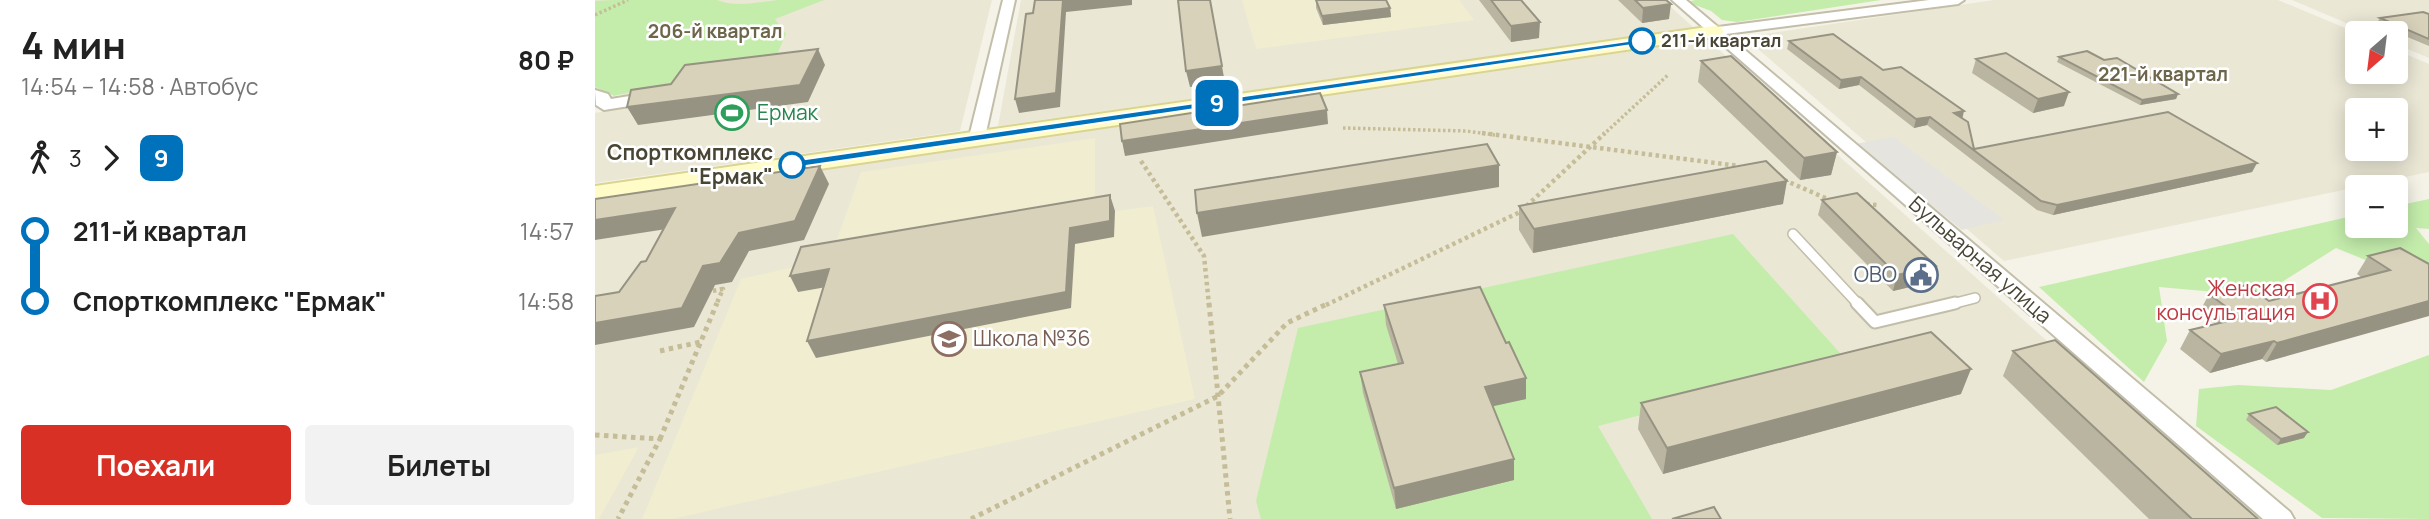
<!DOCTYPE html>
<html lang="ru">
<head>
<meta charset="utf-8">
<style>
	body { margin:0; font-family:Manrope,sans-serif; background:#f2f2f2; color:#222; height:100vh; display:flex; flex-direction:column; font-size:26px; white-space:nowrap }
	* { box-sizing:border-box; margin:0 }
	p { font-size:23px; color:#767676 }
	.icon { flex:none; width:38px; height:38px; fill:none; stroke:currentColor; stroke-width:2; stroke-linecap:round; stroke-linejoin:round }
	.map { position:relative; flex:1; overflow:hidden }
	.panel { display:flex; flex-direction:column; background:#fff; width:595px }
	.panel>* { flex:none }
	.badge { padding:0 14px; border-radius:10px; font-size:24px; line-height:46px }
	.needle { width:46px; rotate:208deg }
	.buttons { position:absolute; left:1750px; top:21px; display:grid; gap:14px }
	.buttons a { display:grid; place-items:center; width:63px; height:63px; border-radius:7px; background:#fff; box-shadow:0 4px 18px #0003; font-size:35px }
	.map>.badge { position:absolute; translate:-50% -50%; box-shadow:0 0 0 4px #fff }
	.legs { display:flex; align-items:center; gap:10px; height:77px; padding:0 21px; font-size:23px }
	.legs p { margin-inline-start:auto }
	.head { display:flex; align-items:center; justify-content:space-between; height:119px; padding:0 21px }
	h1 { font-size:38px; font-weight:700; line-height:52px }
	.action { display:flex; gap:14px; margin-top:auto; padding:14px 21px }
	.action a { flex:1; height:80px; border-radius:7px; background:#d93025; color:#fff; font-size:28px; font-weight:700; line-height:80px; text-align:center }
	.action a+a { background:#f2f2f2; color:#222 }
	ul { padding:0 21px; list-style:none }
	li { display:flex; align-items:center; gap:24px; height:70px; font-size:26px }
	li i { display:grid; place-items:center; width:10px; height:100%; margin:0 9px; background:currentColor }
	li i::after { content:''; width:18px; height:18px; margin:-9px; border:5px solid; border-radius:50%; background:#fff }
	li p { margin-inline-start:auto }
	li:first-child i { background:linear-gradient(#0000 50%,currentColor 0) }
	li:last-child i { background:linear-gradient(currentColor 50%,#0000 0) }
	main { display:flex; flex:1; min-height:0 }
	.map>svg:first-child { display:block }
</style>
</head>
<body>
<main>
<section class="panel">
<div class="head"><div><h1>4 мин</h1><p>14:54 – 14:58 · Автобус</p></div><b>80 ₽</b></div>
<div class="legs"><svg class="icon" aria-label="walk" viewBox="0 0 24 24"><circle cx="13" cy="4" r="2"/><path d="M13 8l-2 6 4 7M11 14l-3 7M7 12l3-4h3l4 4"/></svg>3<svg class="icon" aria-label="forward" viewBox="0 0 24 24"><path d="M9 5l7 7-7 7"/></svg><b class="badge" style="background:#0072bc;color:#fff">9</b></div>
<ul>
<li><i style="color:#0072bc"></i><b>211-й квартал</b><p>14:57</p></li>
<li><i style="color:#0072bc"></i><b>Спорткомплекс &quot;Ермак&quot;</b><p>14:58</p></li>
</ul>
<div class="action"><a>Поехали</a><a>Билеты</a></div>
</section>
<div class="map">
<svg width="1834" height="519" viewBox="0 0 1834 519">
	<rect width="100%" height="100%" fill="#f5f3e7"/>
	<g fill="#eae7d5" fill-rule="evenodd">
		<path d="M0,0h397l-32,131 -365,52v-70l50,-8 9,-13 -30,3 -29,-7z"/>
		<path d="M426,0h642l31,28 -696,98z"/>
		<path d="M1399,0h284l79,33v39h39v-22l33,14v108l-425,89 -260,-224zM1762,110h39v39h-39z"/>
		<path d="M1697,0h137v58l-33,-14v-11h-26z"/>
		<path d="M1113,40l540,479h-1653v-319z"/>
	</g>
	<g fill="#f0edd0">
		<path d="M647,0h217l15,20 -218,29z"/>
		<path d="M500,138v76l58,-8 42,193 -522,120h-31l99,-240 89,-20 31,-87z"/>
		<path d="M44,447l-40,72h-4v-64z"/>
	</g>
	<g fill="#c4edac">
		<path d="M18,0h104c22,8 39,2 61,0 15,0 31,0 46,0l-49,19 11,15 -15,34 -62,6 -95,22 -19,-9v-86z"/>
		<path d="M1100,0h186l-144,22 -15,-2 -11,-9 -24,-9z"/>
		<path d="M1834,199v30l-13,-1 13,16v42l-93,-38 -76,48 -101,-9 8,54 -23,41 -105,-95 318,-72v11h39v-20z"/>
		<path d="M1138,234l115,128 -250,64 54,93h-391l-5,-18 42,-173z"/>
		<path d="M1834,355v164l-107,-1 -126,-92 3,-37 39,-4 93,5z"/>
	</g>
	<path fill="#e6e4df" d="M1299,137l110,83 -42,10 -107,-86z"/>
	<g fill="none" stroke-linecap="round" stroke-linejoin="round">
		<g stroke="#c2bea9" stroke-width="12">
			<g id="lane-far1">
				<path d="M1198,234l66,71"/>
				<path d="M1353,305l27,-7"/>
			</g>
		</g>
		<g stroke="#c2bea9" stroke-width="15">
			<path id="lane" d="M1262,303l18,19 80,-19"/>
		</g>
		<g stroke="#c2bea9" stroke-width="4">
			<g id="street">
				<path d="M408,0h12l-30,137 -8,5 -8,-5z"/>
				<path d="M1077,0h14l32,27 211,-27h35l-6,4 -232,30 564,478 4,7h-31z"/>
				<path d="M0,90l13,4 3,5 31,-5 8,5 -8,5 -38,6 -8,-5z"/>
			</g>
		</g>
		<g stroke="#d9d492" stroke-width="4">
			<path id="secondary" d="M1119,26l7,2 3,4 -3,4 -1126,166v-16z"/>
		</g>
		<g stroke="#c5bd98" stroke-width="3.5" stroke-dasharray="2.5 2.5" stroke-linecap="butt">
			<path d="M0,15l33,-15"/>
			<path d="M748,128l123,3 29,4"/>
			<path d="M1008,135l66,-61"/>
		</g>
		<g stroke="#c5bd98" stroke-width="4.5" stroke-dasharray="3.5 3.5" stroke-linecap="butt">
			<path d="M887,133l257,33"/>
			<path d="M546,161l63,95 5,49"/>
			<path d="M1189,180l46,20"/>
			<path d="M1271,204l11,1"/>
			<path d="M111,292l17,-3 -7,16"/>
			<path d="M731,305l194,-93 85,-79"/>
		</g>
		<g stroke="#c5bd98" stroke-width="5" stroke-dasharray="4.5 4.5" stroke-linecap="butt">
			<path d="M614,303l21,216"/>
			<path d="M65,351l40,-9"/>
			<path d="M0,435l65,4 -42,80"/>
			<path d="M65,439l57,-136"/>
			<path d="M376,519l247,-123 69,-73 42,-20"/>
		</g>
		<use href="#lane-far1" stroke="#fff" stroke-width="9"/>
		<use href="#lane" stroke="#fff" stroke-width="11"/>
		<use href="#street" fill="#fff" fill-rule="evenodd"/>
		<use href="#secondary" fill="#fffcc7" fill-rule="evenodd"/>
	</g>
	<g fill="#bab5a1">
		<path d="M721,0l74,8 1,9 -68,8 -7,-17z"/>
		<path d="M884,0h42l18,38 -28,4z"/>
		<path d="M1023,0h48l3,19 -27,4z"/>
		<path d="M1834,14v32l-53,-22 4,-6z"/>
		<path d="M1194,41l94,29 79,48 12,31 283,14 -5,9 -199,43 -16,-5 -110,-85 -13,3 -55,-43 -20,4 -52,-40z"/>
		<path d="M1464,57l45,3 74,34 -2,5 -36,6 -83,-43z"/>
		<path d="M1381,59l88,47 -31,7 -61,-40z"/>
		<path d="M1106,61l136,91 -6,23 -31,5 -102,-98z"/>
		<path d="M1227,200l114,66 -5,16 -38,9 -75,-76z"/>
		<path d="M1188,204l-250,49 -14,-23v-24z"/>
		<path d="M1773,256l61,8 -163,98 -4,-3 -52,14 -30,-24 10,-19 25,-6 -16,-11 10,-19 60,7 92,-24 -4,-3z"/>
		<path d="M789,305l122,38 20,35v21l-34,7 22,53v21l-118,29 -33,-116 -3,-21 38,-8 -12,-39z"/>
		<path d="M1418,351l245,168h-109l-146,-143z"/>
		<path d="M1366,394l-298,80 -25,-45 3,-26z"/>
		<path d="M1654,414l55,24 -27,7 -31,-25z"/>
	</g>
	<g fill="#979383">
		<path d="M468,0h69v5l-66,7 -6,95 -41,6 -4,-14z"/>
		<path d="M615,0l15,83 -35,4 -4,-16z"/>
		<path d="M1076,4l-2,15 -27,4 1,-15z"/>
		<path d="M795,8l1,9 -68,8 -1,-9z"/>
		<path d="M945,22l-1,16 -28,4v-16z"/>
		<path d="M223,49l7,16 -17,37 -170,23 -11,-18z"/>
		<path d="M1266,77l-2,8 -20,4 2,-9z"/>
		<path d="M1474,92l-5,14 -31,7 5,-14z"/>
		<path d="M1583,94l-2,5 -36,6 2,-5z"/>
		<path d="M732,110l1,14 -203,32 -3,-15z"/>
		<path d="M1369,111l-2,9 -8,-7z"/>
		<path d="M1335,117l-3,8 -13,3 2,-9z"/>
		<path d="M1242,152l-6,23 -31,5 4,-22z"/>
		<path d="M1662,163l-5,9 -199,43 4,-10z"/>
		<path d="M904,165v22l-297,50 -5,-24z"/>
		<path d="M225,166l9,18 -25,56 -55,11 -17,31 -17,3 -21,42 -99,18v-22l108,-57 36,-33z"/>
		<path d="M1192,181l-4,23 -250,49 1,-24z"/>
		<path d="M515,195l5,16 -1,26 -39,7 -4,64 -255,50 -9,-17 263,-113z"/>
		<path d="M80,208l11,18 -91,14v-20z"/>
		<path d="M1341,266l-5,16 -38,9 4,-16z"/>
		<path d="M234,269l9,16 -40,7 -8,-16z"/>
		<path d="M1834,301v15l-163,46 11,-19z"/>
		<path d="M1679,341l-12,18 -52,14 11,-19z"/>
		<path d="M1376,369l-10,25 -298,80 4,-26z"/>
		<path d="M931,378v21l-41,9v-21z"/>
		<path d="M1713,432l-4,6 -27,7 4,-6z"/>
		<path d="M919,459v21l-118,29 -2,-21z"/>
	</g>
	<g fill="#d8d2bb" stroke="#979383" stroke-width="2">
		<path d="M440,0h28l-7,93 -41,6 11,-85 7,-1z"/>
		<path d="M583,0h32l12,66 -36,5z"/>
		<path d="M721,0h70l4,8 -68,8z"/>
		<path d="M896,0h30l19,22 -29,4z"/>
		<path d="M1040,0h31l5,4 -28,4z"/>
		<path d="M1828,12l6,2v25l-49,-21z"/>
		<path d="M1238,34l50,36 18,-3 63,44 -10,2 14,9 6,27 194,-37 89,51 -200,42 -16,-4 -111,-84 -14,2 -55,-42 -20,3 -52,-39z"/>
		<path d="M223,49l-18,36 -173,22 4,-17 40,-6 14,-19z"/>
		<path d="M1492,51l17,9 13,-2 61,36 -36,6 -83,-43z"/>
		<path d="M1411,53l63,39 -31,7 -62,-40z"/>
		<path d="M1136,56l106,96 -33,6 -103,-97z"/>
		<path d="M725,93l7,17 -205,31 -2,-17z"/>
		<path d="M892,144l12,21 -302,48 -2,-23z"/>
		<path d="M1171,161l21,20 -253,48 -15,-23z"/>
		<path d="M225,166l-25,55 -56,12 -19,30 -17,3 -21,42 -87,15v-27l24,-4 22,-30 5,-1 29,-53 -80,12v-21z"/>
		<path d="M1262,193l79,73 -39,9 -75,-75z"/>
		<path d="M515,195v26l-40,7 -4,64 -259,49 22,-72 -39,7 11,-29z"/>
		<path d="M1805,248l29,16v37l-152,42 -3,-2 -53,13 -31,-24 51,-12 -32,-24 37,-9 23,16 121,-31 -22,-14z"/>
		<path d="M885,287l26,56 3,-1 17,36 -41,9 29,72 -120,29 -34,-116 43,-9 -19,-58z"/>
		<path d="M1336,332l40,37 -304,79 -26,-45z"/>
		<path d="M1460,340l203,179h-66l-179,-168z"/>
		<path d="M1681,407l32,25 -27,7 -32,-25z"/>
		<path d="M1119,507l7,12h-49z"/>
	</g>
	<path fill="#0072bc" stroke="#fff" stroke-width="2" d="M1047,39h4v4l-854,125 -6,-3 6,-4z"/>
	<defs>
		<g id="stadium-ring" transform="scale(1.75)"><circle r="9.5" fill="#fff" stroke="#2e9e5b" stroke-width="1.5"/><path d="M0-5a6.5 5 0 1 0 0 10a6.5 5 0 1 0 0-10ZM-3.5-1.8h7v3.6h-7Z" fill="#2e9e5b"/></g>
		<g id="civic-ring" transform="scale(1.75)"><circle r="9.5" fill="#fff" stroke="#5c6f8a" stroke-width="1.5"/><path d="M-.6-6.5H3V-4.5H.6V-3L4-1V1h2V6H-6V1h2V-1L-.6-3ZM-1.2 2.5V6h2.4V2.5Z" fill="#5c6f8a"/></g>
		<g id="hospital-ring" transform="scale(1.75)"><circle r="9.5" fill="#fff" stroke="#e0444e" stroke-width="1.5"/><path d="M-5-5h3v3.5h4V-5h3V5h-3V1.5h-4V5h-3Z" fill="#e0444e"/></g>
		<g id="school-ring" transform="scale(1.75)"><circle r="9.5" fill="#fff" stroke="#8d6e63" stroke-width="1.5"/><path d="M0-5L7-2L0 1L-7-2ZM-4 1L0 2.5L4 1V4Q0 6-4 4Z" fill="#8d6e63"/></g>
	</defs>
	<g fill-rule="evenodd">
		<use href="#stadium-ring" x="137" y="113"/>
		<use href="#civic-ring" x="1326" y="275"/>
		<use href="#hospital-ring" x="1725" y="301"/>
		<use href="#school-ring" x="354" y="339"/>
	</g>
	<g fill="#fff" stroke="#0072bc" stroke-width="3.5">
		<circle cx="1047" cy="41" r="12"/>
		<circle cx="197" cy="165" r="12"/>
	</g>
	<g text-anchor="middle" stroke-width="5" stroke-linejoin="round" paint-order="stroke">
		<g font-size="18" font-weight="bold" fill="#494535" stroke="#fff" text-anchor="start">
			<text x="1066" y="47">211-й квартал</text>
		</g>
		<g font-size="19" font-weight="bold" fill="#6d664b" stroke="#fff">
			<text x="120" y="38">206-й квартал</text>
			<text x="1568" y="81">221-й квартал</text>
		</g>
		<g font-size="21" fill="#27864d" stroke="#fff" text-anchor="start">
			<text x="162" y="120">Ермак</text>
		</g>
		<g font-size="21" font-weight="bold" fill="#494535" stroke="#fff" text-anchor="end">
			<text x="178" y="160">Спорткомплекс<tspan x="178" dy="24">"Ермак"</tspan></text>
		</g>
		<g font-size="21" fill="#494535" stroke="#fff">
			<text transform="translate(1385 260) rotate(41)" y="7">Бульварная улица</text>
		</g>
		<g font-size="21" fill="#4e5e75" stroke="#fff" text-anchor="end">
			<text x="1302" y="282">ОВО</text>
		</g>
		<g font-size="21" fill="#be3a42" stroke="#fff" text-anchor="end">
			<text x="1700" y="296">Женская<tspan x="1700" dy="24">консультация</tspan></text>
		</g>
		<g font-size="21" fill="#785e54" stroke="#fff" text-anchor="start">
			<text x="378" y="346">Школа №36</text>
		</g>
	</g>
</svg>
<div class="buttons">
<a><svg class="needle" viewBox="-14 -14 28 28"><path d="M0-13l5 13h-10z" fill="#e53935"/><path d="M0 13l5-13h-10z" fill="#767676"/></svg></a>
<a>+</a>
<a>−</a>
</div>
<b class="badge" style="left:622px;top:103px;background:#0072bc;color:#fff">9</b>
</div>
</main>
</body>
</html>
